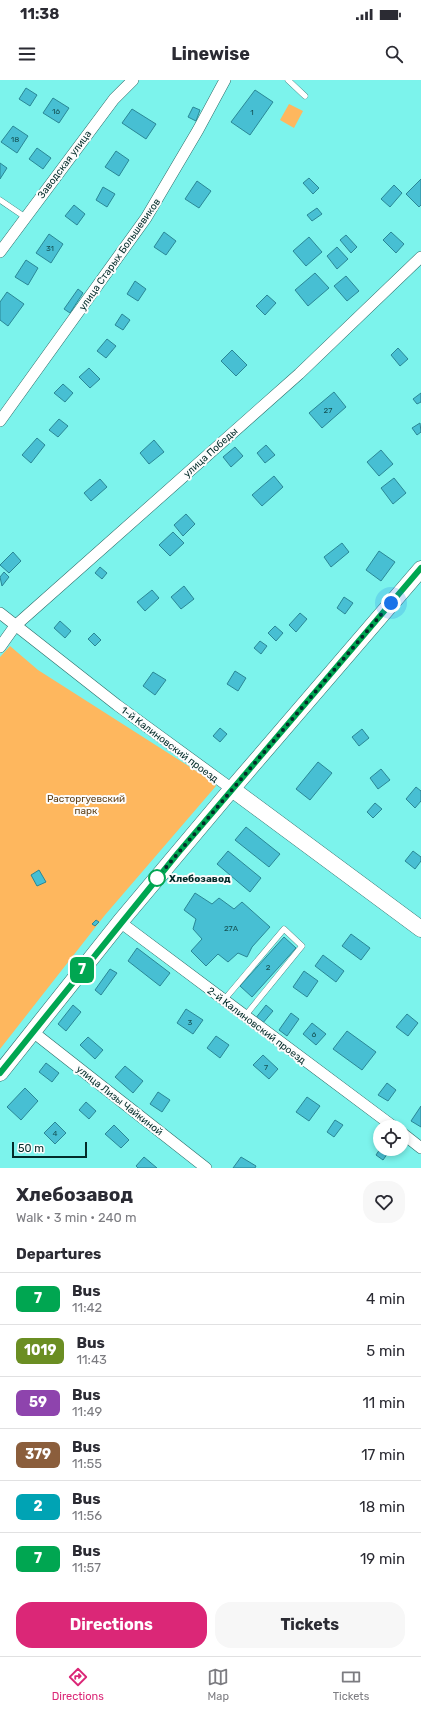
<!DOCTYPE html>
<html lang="en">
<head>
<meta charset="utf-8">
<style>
	body { margin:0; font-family:Rubik,sans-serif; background:#f7f7f7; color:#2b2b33; height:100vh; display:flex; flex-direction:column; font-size:15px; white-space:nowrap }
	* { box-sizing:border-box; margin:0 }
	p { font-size:13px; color:#7c7c81 }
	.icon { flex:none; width:22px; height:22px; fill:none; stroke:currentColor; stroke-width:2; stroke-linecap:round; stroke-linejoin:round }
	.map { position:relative; height:1088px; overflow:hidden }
	.side { display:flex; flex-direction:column; background:#fff; flex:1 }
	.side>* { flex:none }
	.badge { padding:0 8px; border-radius:6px; font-size:14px; line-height:26px }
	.buttons { position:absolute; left:373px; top:1040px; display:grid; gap:8px }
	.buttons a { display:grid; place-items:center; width:36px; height:36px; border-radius:50%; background:#fff; box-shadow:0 2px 6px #0003; font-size:20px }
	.scale { position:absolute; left:12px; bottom:10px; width:75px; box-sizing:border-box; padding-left:4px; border:2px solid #032c2a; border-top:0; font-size:11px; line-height:14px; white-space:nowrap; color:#032c2a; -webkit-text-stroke:3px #fcfcfc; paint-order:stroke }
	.you { position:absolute; width:20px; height:20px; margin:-10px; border:3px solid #fff; border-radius:50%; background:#1a73e8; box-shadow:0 0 0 6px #1a73e833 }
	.map>.badge { position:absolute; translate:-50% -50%; box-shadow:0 0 0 2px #fff }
	h2 { padding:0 16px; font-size:15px; line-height:36px }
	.round { display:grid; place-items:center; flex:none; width:42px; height:42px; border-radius:16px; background:#f7f7f7 }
	.summary { display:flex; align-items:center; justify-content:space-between; height:68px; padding:0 16px }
	h1 { font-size:19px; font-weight:700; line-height:30px }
	.cta { display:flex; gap:8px; margin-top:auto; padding:8px 16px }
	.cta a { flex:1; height:46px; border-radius:16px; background:#db2777; color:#fff; font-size:16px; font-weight:700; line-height:46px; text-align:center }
	.cta a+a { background:#f7f7f7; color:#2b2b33 }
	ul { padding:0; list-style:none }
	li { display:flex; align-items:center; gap:12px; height:52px; padding:0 16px; border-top:1px solid #e1e1e2 }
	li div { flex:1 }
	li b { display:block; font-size:15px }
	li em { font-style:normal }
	li .badge { min-width:44px; font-weight:700; text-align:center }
	.status { display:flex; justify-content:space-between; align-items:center; height:28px; padding:0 20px; background:#fff; direction:ltr }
	.status svg { height:11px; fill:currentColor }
	header { display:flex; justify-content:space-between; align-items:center; height:52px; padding:0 16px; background:#fff; font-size:18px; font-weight:700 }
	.tabs { display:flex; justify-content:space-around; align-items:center; height:56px; border-top:1px solid #e1e1e2; background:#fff; font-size:11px; color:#7c7c81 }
	.tabs a { display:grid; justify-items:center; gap:2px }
	.tabs .on { color:#db2777 }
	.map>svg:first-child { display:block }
</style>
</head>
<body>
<div class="status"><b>11:38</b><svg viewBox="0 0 49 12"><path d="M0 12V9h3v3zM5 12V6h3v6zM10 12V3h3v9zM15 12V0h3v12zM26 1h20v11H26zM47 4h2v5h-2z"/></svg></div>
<header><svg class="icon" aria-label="menu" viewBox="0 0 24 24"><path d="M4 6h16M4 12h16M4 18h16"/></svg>Linewise<svg class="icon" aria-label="search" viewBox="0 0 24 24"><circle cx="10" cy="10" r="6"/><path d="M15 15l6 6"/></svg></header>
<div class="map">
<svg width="421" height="1088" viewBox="0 0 421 1088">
	<rect width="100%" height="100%" fill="#7cf3ec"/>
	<g fill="#feb75e">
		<path d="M289,24l14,7 -9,17 -14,-8z"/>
		<path d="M10,566l28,24 174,111 4,5 -111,129 -105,134v-392z"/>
	</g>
	<g fill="#47bfd3" stroke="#2a8796">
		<path d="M26,8l11,7 -7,11 -11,-7z"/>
		<path d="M255,10l18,12 -23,33 -19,-13z"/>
		<path d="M53,18l16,10 -10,15 -16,-10z"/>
		<path d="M193,27l7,3 -4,11 -8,-4z"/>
		<path d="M132,29l24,15 -10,15 -24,-16z"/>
		<path d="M13,46l15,10 -11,17 -16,-11z"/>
		<path d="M37,68l14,10 -8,11 -14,-10z"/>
		<path d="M116,71l13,9 -10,16 -14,-9z"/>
		<path d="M0,83l7,5 -7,11z"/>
		<path d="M309,98l10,10 -6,6 -10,-11z"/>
		<path d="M421,99v26l-2,2 -13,-13z"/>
		<path d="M197,101l14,10 -12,17 -14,-9z"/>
		<path d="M394,105l8,8 -12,14 -9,-8z"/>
		<path d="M103,107l12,7 -8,13 -11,-7z"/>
		<path d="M74,125l11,9 -8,11 -12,-9z"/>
		<path d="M317,128l5,6 -10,7 -5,-6z"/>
		<path d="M164,152l12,9 -10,14 -12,-8z"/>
		<path d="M391,152l13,12 -8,9 -13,-13z"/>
		<path d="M49,154l14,10 -12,19 -15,-10z"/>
		<path d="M346,155l11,12 -6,6 -11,-13z"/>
		<path d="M309,157l13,15 -16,14 -13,-15z"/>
		<path d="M337,167l11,12 -11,10 -10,-13z"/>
		<path d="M26,180l12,8 -10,17 -13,-8z"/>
		<path d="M315,193l14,15 -21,18 -13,-16z"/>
		<path d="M346,196l13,15 -12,10 -13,-15z"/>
		<path d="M135,201l11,8 -8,12 -11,-7z"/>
		<path d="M78,209l5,4 -13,20 -6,-4z"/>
		<path d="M7,212l17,12 -16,22 -8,-6v-18z"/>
		<path d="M267,215l9,8 -11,12 -9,-9z"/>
		<path d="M122,234l8,6 -7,10 -8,-5z"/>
		<path d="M107,259l9,7 -10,12 -9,-7z"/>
		<path d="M398,268l10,11 -8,7 -9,-11z"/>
		<path d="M232,270l15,15 -11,11 -15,-15z"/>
		<path d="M89,288l11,11 -10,9 -11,-11z"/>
		<path d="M63,304l10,9 -8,9 -11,-9z"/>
		<path d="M334,312l12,15 -24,21 -13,-15z"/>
		<path d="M421,313v9l-4,2 -4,-5z"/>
		<path d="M59,339l9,7 -10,11 -9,-7z"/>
		<path d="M420,343l1,9 -4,3 -5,-7z"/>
		<path d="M37,358l8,7 -14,18 -9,-8z"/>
		<path d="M154,360l10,12 -15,12 -9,-11z"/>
		<path d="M266,365l9,10 -10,8 -8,-10z"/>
		<path d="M235,367l8,9 -12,11 -8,-10z"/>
		<path d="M381,370l12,14 -14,12 -12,-14z"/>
		<path d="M274,396l9,11 -21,19 -10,-11z"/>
		<path d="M394,398l12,15 -13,11 -12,-16z"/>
		<path d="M100,399l7,8 -16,14 -7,-8z"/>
		<path d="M186,434l9,10 -12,12 -9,-11z"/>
		<path d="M173,452l11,11 -14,13 -11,-11z"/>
		<path d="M342,463l7,9 -18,15 -7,-10z"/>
		<path d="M379,471l16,11 -14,19 -15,-11z"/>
		<path d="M13,472l8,9 -12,12 -9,-8z"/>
		<path d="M100,487l7,6 -5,6 -7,-6z"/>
		<path d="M4,492l5,5 -7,9 -2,-9z"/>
		<path d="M184,506l10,13 -13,10 -10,-12z"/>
		<path d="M152,510l7,8 -14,13 -8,-9z"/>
		<path d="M344,517l9,6 -8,11 -8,-6z"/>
		<path d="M300,533l7,6 -11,13 -7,-7z"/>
		<path d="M60,541l11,10 -6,7 -11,-10z"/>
		<path d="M275,546l8,7 -7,8 -8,-8z"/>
		<path d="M94,553l7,7 -6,6 -7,-7z"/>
		<path d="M260,561l7,5 -6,8 -7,-6z"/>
		<path d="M235,591l11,7 -8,13 -11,-7z"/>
		<path d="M153,592l13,8 -11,15 -12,-9z"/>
		<path d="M220,648l7,6 -7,8 -7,-6z"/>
		<path d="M362,649l7,9 -10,8 -7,-9z"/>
		<path d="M318,682l14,11 -22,27 -14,-11z"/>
		<path d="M381,689l9,11 -12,9 -8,-11z"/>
		<path d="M416,707l5,4v10l-6,7 -9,-9z"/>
		<path d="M375,723l7,6 -9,9 -6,-6z"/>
		<path d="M246,747l34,27 -11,13 -34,-27z"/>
		<path d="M228,771l33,27 -11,14 -33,-28z"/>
		<path d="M413,771l8,6v4l-6,8 -10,-8z"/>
		<path d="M39,790l7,12 -9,4 -6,-11z"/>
		<path d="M195,813l17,11 7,-6 15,11 8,-7 28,25 -18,20 -5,10 -9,-4 -10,9 -10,-8 -12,12 -15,-15 11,-12 -9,-10 3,-10 -12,-9z"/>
		<path d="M96,840l3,2 -4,4 -3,-2z"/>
		<path d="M351,854l19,14 -9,12 -19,-14z"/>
		<path d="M284,857l12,11 -44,49 -12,-11z"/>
		<path d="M137,868l33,25 -10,13 -32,-25z"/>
		<path d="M323,875l21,16 -8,11 -21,-16z"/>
		<path d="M110,889l7,4 -16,22 -6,-5z"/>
		<path d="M304,891l14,10 -11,16 -14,-10z"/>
		<path d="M73,925l8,7 -15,19 -8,-7z"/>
		<path d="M266,925l7,6 -11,13 -7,-5z"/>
		<path d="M186,929l17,11 -10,14 -16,-11z"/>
		<path d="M291,933l8,6 -12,17 -8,-6z"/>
		<path d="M407,934l11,9 -10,13 -12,-9z"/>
		<path d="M312,943l14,11 -10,11 -13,-11z"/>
		<path d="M347,951l29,21 -14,18 -29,-21z"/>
		<path d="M216,956l13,9 -9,13 -13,-10z"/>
		<path d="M88,957l15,13 -8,9 -15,-14z"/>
		<path d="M263,975l15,14 -9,10 -16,-14z"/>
		<path d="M46,983l13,10 -7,9 -13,-10z"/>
		<path d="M125,986l18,15 -10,12 -18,-16z"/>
		<path d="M387,1003l9,7 -8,11 -10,-6z"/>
		<path d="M25,1008l13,13 -17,19 -14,-13z"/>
		<path d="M158,1012l12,8 -8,12 -12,-8z"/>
		<path d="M307,1017l13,9 -11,15 -13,-9z"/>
		<path d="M86,1022l10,9 -7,8 -10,-9z"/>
		<path d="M421,1026v21l-10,-6z"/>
		<path d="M335,1040l8,5 -9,12 -7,-5z"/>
		<path d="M55,1042l11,11 -11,11 -11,-11z"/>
		<path d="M114,1045l15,15 -8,8 -16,-14z"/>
		<path d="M380,1069l10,1 -7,10 -7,-5z"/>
		<path d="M144,1077l13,11h-19l-2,-2z"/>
		<path d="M241,1077l15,9 -1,2h-22z"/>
	</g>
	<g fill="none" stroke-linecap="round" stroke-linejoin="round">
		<g stroke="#2b6b67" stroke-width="6">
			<g id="lane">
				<path d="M288,0l17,16"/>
				<path d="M0,120l25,17"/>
				<path d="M224,920l60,-71 18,17 -57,70"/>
			</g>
		</g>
		<g stroke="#2b6b67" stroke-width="12">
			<g id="street">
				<path d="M0,172l114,-153 19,-19"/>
				<path d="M0,341l146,-203 52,-88 27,-50"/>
				<path d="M0,533l117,92 115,84"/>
				<path d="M0,567l15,-21 284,-252 122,-117"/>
				<path d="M120,842l274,205"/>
				<path d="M33,952l173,136"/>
				<path d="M402,1053l19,15"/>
			</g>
		</g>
		<g stroke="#2b6b67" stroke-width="17">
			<g id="secondary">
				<path d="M232,709l189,140"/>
				<path d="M0,993l120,-151 105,-125 196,-228"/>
			</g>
		</g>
		<use href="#lane" stroke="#fff" stroke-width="5.5"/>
		<use href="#street" stroke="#fff" stroke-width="11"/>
		<use href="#secondary" stroke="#fff" stroke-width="16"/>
	</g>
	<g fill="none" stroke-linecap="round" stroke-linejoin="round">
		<g stroke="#fff" stroke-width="9">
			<path id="line" d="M0,993l178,-220 243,-285"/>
		</g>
		<use href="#line" stroke="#00a651" stroke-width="6"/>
		<path stroke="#032c2a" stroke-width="4" stroke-dasharray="0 7.2" d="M157,798l234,-275"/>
	</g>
	<circle fill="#fff" stroke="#00a651" stroke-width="2" cx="157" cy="798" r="8"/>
	<g text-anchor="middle" stroke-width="4" stroke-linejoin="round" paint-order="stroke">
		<g font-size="8" fill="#145154">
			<text x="56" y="34">16</text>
			<text x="252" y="35">1</text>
			<text x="15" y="62">18</text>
			<text x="50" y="171">31</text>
			<text x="328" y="333">27</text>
			<text x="231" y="851">27А</text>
			<text x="268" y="890">2</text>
			<text x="190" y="945">3</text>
			<text x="314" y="957">6</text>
			<text x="266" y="990">7</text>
			<text x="55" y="1056">4</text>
		</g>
		<g font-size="10" fill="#032c2a" stroke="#fcfcfc">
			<text transform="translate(64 84) rotate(-53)" y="4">Заводская улица</text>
			<text transform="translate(119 174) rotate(-55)" y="4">улица Старых Большевиков</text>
			<text transform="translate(210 372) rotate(-42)" y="4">улица Победы</text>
			<text transform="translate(170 664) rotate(37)" y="4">1-й Калиновский проезд</text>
			<text transform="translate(257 945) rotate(37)" y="4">2-й Калиновский проезд</text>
			<text transform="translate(120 1020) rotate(38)" y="4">улица Лизы Чайкиной</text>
		</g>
		<g font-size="10" fill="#5d3e13" stroke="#fcfcfc">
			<text x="86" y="722">Расторгуевский<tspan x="86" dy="12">парк</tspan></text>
		</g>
		<g font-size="10" font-weight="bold" fill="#032c2a" stroke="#fcfcfc" text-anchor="start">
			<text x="169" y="802">Хлебозавод</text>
		</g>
	</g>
</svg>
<div class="buttons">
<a><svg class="icon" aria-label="locate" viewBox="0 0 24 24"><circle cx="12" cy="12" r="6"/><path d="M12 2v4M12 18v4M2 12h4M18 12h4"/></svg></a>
</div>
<div class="scale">50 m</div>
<div class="you" style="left:391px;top:523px"></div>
<b class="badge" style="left:82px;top:890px;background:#00a651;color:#fff">7</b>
</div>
<section class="side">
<div class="summary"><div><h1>Хлебозавод</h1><p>Walk · 3 min · 240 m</p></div><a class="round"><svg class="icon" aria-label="heart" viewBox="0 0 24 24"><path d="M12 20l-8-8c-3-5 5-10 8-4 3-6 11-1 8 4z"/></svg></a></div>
<h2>Departures</h2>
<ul>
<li><span class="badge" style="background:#00a651;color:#fff">7</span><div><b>Bus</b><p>11:42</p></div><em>4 min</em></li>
<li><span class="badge" style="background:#6b8e23;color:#fff">1019</span><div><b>Bus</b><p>11:43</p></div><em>5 min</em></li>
<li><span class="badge" style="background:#8e44ad;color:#fff">59</span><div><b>Bus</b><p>11:49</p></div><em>11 min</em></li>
<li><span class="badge" style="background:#8b5e3c;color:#fff">379</span><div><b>Bus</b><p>11:55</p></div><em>17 min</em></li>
<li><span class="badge" style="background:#00a3b4;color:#fff">2</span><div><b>Bus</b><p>11:56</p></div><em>18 min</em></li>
<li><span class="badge" style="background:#00a651;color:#fff">7</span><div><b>Bus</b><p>11:57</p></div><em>19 min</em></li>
</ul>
<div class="cta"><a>Directions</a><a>Tickets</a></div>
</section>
<nav class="tabs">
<a class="on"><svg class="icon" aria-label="directions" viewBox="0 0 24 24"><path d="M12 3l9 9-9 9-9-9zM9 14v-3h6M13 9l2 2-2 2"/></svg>Directions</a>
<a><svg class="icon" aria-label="map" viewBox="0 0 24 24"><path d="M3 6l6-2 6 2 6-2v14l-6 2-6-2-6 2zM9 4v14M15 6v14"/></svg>Map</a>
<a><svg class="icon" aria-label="tickets" viewBox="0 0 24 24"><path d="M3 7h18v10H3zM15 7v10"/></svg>Tickets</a>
</nav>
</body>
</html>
